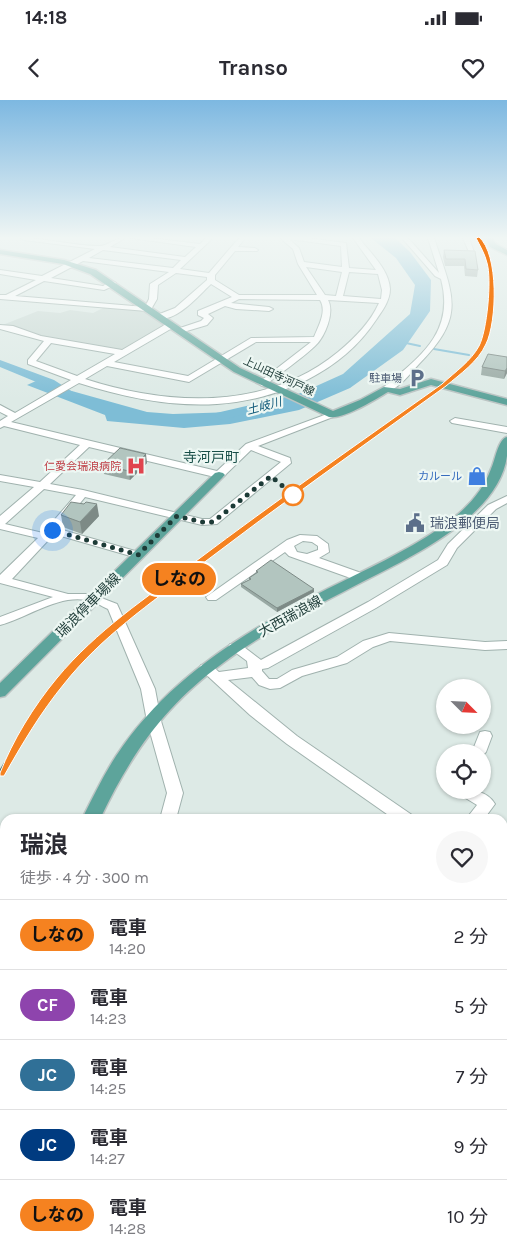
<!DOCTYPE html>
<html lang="ja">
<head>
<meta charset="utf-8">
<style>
	body { margin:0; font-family:Karla,"Noto Sans JP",sans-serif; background:#f7f7f7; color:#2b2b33; height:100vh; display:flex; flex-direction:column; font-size:19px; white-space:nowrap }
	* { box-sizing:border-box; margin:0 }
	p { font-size:16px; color:#7c7c81 }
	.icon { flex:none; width:28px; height:28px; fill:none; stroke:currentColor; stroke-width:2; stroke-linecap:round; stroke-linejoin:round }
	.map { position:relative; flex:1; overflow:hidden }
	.side { position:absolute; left:0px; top:714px; width:508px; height:446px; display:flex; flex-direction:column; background:#fff; border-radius:15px 15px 0 0; box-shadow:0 1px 4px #0004 }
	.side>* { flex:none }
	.badge { padding:0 10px; border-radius:16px; font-size:18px; line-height:32px }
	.needle { width:32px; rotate:114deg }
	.fabs { position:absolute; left:436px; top:579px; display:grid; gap:10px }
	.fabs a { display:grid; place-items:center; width:55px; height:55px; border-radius:50%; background:#fff; box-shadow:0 1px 4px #0004; font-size:25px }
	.you { position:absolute; width:25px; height:25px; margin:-12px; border:4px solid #fff; border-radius:50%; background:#1a73e8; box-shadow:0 0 0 8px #1a73e833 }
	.map>.badge { position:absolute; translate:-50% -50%; box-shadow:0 0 0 2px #fff }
	.round { display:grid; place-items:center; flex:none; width:52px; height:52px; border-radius:26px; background:#f7f7f7 }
	.summary { display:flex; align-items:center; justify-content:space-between; height:85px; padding:0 20px }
	h1 { font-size:24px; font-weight:700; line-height:38px }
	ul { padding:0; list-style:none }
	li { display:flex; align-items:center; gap:15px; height:70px; padding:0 20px; border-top:1px solid #e1e1e2 }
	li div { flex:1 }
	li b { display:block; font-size:19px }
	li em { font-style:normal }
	li .badge { min-width:55px; font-weight:700; text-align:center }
	.status { display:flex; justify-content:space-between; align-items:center; height:35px; padding:0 25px; background:#fff; direction:ltr }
	.status svg { height:14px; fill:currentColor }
	header { display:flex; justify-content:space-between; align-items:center; height:65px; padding:0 20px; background:#fff; font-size:22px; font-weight:700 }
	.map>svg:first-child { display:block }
</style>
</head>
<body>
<div class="status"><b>14:18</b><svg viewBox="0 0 49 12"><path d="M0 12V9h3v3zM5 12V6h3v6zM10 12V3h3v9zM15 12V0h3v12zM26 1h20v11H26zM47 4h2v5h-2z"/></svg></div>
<header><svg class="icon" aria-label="back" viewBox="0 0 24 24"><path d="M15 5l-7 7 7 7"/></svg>Transo<svg class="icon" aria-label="heart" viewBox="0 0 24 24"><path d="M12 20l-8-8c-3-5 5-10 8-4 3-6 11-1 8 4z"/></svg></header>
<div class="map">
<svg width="507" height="1159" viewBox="0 0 507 1159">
	<rect width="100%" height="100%" fill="#ddeae6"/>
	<path fill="#cbdad5" d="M107,206l40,3 24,16 -48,28 -65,-12 -58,-15 38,-15 22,2 10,-3 23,3z"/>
	<path fill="#7ebdd6" d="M371,138h24l15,14 21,28 -1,31 -27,39 -53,38 -51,22 -69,14 -46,4 -77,-7 -2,-6 -78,-30 9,-4 111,31 26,2 88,-3 82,-37 67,-60 5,-29 -19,-27z"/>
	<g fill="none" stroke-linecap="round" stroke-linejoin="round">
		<g stroke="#7ebdd6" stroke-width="2">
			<path d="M406,243l14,3"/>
			<path d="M434,249l35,6"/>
		</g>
		<g fill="#7ebdd6" fill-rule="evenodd">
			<path d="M0,260l54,20 28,18 -6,4 -4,-1 -26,-15 -46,-19z"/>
			<path d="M302,293l6,4 -2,3 -85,20 -6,-4 1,-3z"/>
		</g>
		<g stroke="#a0b2ae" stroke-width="2">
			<g id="minor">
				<path d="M21,138c26,0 52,8 78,8 9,0 15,-8 26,-8l-15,9 75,10 11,-10 -65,-9h19l50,6 6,-6h7l-33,31 29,4 30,-35h6l-7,9 17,1 3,2 -1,1h-22l-20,24v5l24,15h78l-19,-31 -5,-15 -13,-11h27l39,5 3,25 27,2 -23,-32h6c11,15 30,31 31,51 0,12 -8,22 -14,31 -34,52 -98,80 -159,84 -47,3 -94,-7 -138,-21l-68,39 206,49 29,-27 84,-31 3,-1 5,3 -80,31 32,12 1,5 -74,61 -15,1 -117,-28 -26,32 83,24 2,2 -2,2h-8l-80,-23 -42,45 56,15h23l26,10 38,85 6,32 22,72 -7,26h-16l7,-26 -20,-72 -6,-32 -33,-80c-7,-3 -14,-8 -22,-9 -29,-5 -59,18 -86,25v-8l53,-20 -53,-14v-8l38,-37 -38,-9v-13l34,-29 -34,-6v-6l40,7 40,-37 -76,-19 -4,2v-7l8,-5 -8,-4v-7l15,8 56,-33 -43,-16v-4l16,-19 -44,-12v-4l13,1 28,10 81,14 46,-27h6v4l-60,35 74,14 63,-38 63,-1c5,-12 13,-26 6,-37l-81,-1 -8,4 38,4 4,2 -4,2 -33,-2 -11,-3 -17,8 5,4 -6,7 -27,8 -4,-2 1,-2 24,-8 3,-3 -6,-3v-4l34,-14 -21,-13c-14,13 -33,37 -54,35v-4l18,-7 32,-28v-3l-31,-4 -18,12 -1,14 -7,12h-3l-147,-12v-4h6l30,-15 -36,-6v-4l42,6 53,-27 -71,-9zM289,139l52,7 1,21 -38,-5 -5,-14zM103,150l78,10 -8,8 -84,-10zM83,161l86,11 -19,12 -1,15 -4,8 -130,-11 29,-15 60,9 11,-5 1,-2 -4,-2 -9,5 -52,-8zM306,167l36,5 -6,24 -11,-1zM349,172l29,2 4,16 -1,9 -38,-3zM328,200l51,3c-9,20 -24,35 -41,49 -72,59 -169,54 -253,27l22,-13 82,16 67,-40h55l-53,41 4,3 3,-1c17,-13 35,-25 50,-39 10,-9 20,-34 13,-46zM51,243l64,11 -38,22 -41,-15zM89,347l130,31 4,-1 28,-27 30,12 -71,57h-8l-119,-29 -33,-6zM44,389l32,6 -33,38 -38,-9z"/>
				<path d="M402,138h6l31,35 -11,-35h6c19,58 33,78 -15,126 -8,9 -20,24 -32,28l-4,-3 1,-2c37,-31 71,-55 57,-108l-6,-3z"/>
				<path d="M463,138h6l6,17h-18v-2l12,-1z"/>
				<path d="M455,318l52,9v6l-55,-10 -2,-2z"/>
				<path d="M507,396v7l-11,6 -39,39 -10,17 -71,43 -108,60 -6,1v2l7,8h8l15,-9 45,-13 26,-16 26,-8 96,9 22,-1v8l-22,1 -95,-9 -17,6 -26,16 -45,13 -22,12 -10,1 -11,-4 -7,-8 -24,3 69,56 115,79 2,4h-20l-107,-75 -37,-29 -51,-47 2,-3c9,-2 12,2 18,7l29,-4 -1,-7 -19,-14 2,-3h10l21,16 107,-58 70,-42 10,-16 40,-39z"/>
				<path d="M300,435l17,1 11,8 1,8 -10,6 45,16 2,3 -2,3h-8l-67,-24 -4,-4 -69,48h-8l-2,-3 81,-57zM303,441l9,1 6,4v4l-11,4 -10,-2 -3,-6z"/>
				<path d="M485,631l5,1 2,4 -6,16 -4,4v-4h-10l8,-20z"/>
				<path d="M457,690c14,0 30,0 38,14l-11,15h-18l11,-14 -18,-11z"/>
				<path d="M502,752l5,2v14l-5,-2z"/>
				<rect x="0" y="790" width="5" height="14"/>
				<path d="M502,900l5,2v19l-5,-2z"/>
				<path d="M0,1044l5,2v35l-5,-2z"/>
				<path d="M20,1155h24l1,4h-24z"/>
			</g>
		</g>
		<g stroke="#bbc4c3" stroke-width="3">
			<g id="major">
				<path d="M486,138h6l4,6 11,6v5l-17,-8z"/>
				<path d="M0,150l64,10 32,10 144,98 93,43 27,-11 24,-13 16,2 31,-10 76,20v6l-76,-20 -31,10 -12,-3c-12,7 -45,28 -59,25l-95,-45 -144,-98 -27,-10 -63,-10z"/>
				<path d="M507,337c0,6 0,13 0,19 -9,66 -112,108 -164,136 -41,21 -83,43 -120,71 -59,43 -92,91 -123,156h-18c11,-22 21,-43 34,-63 52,-79 130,-125 211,-167 38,-19 78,-37 113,-61 21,-14 42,-34 51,-59 4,-8 7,-30 16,-32z"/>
				<path d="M219,372l4,1 2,2 -2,2 -218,219 -5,1v-14l215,-210z"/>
				<path d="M104,1155h26l2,4h-26z"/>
			</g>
		</g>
		<use href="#minor" fill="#fff" fill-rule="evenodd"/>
		<use href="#major" fill="#5da49b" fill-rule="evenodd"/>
		<path stroke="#577773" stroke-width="2" stroke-dasharray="5 2.5" stroke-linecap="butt" d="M284,400l160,-115c14,-11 30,-23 38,-38 11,-21 13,-65 7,-88 -2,-7 -7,-14 -10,-21"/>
		<path stroke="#577773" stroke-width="2.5" stroke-dasharray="9 4.5" stroke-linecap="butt" d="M52,591l23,-27 32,-31 179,-134"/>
		<path stroke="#577773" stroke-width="4" stroke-dasharray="11 5.5" stroke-linecap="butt" d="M0,673l28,-47 25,-36"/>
	</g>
	<g fill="#99a9a4">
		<path d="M444,150l31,1 3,19 -1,7 -12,-1 -1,-10h-19l-2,-9z"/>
		<path d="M507,257v16l-3,6 -23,-4 1,-8z"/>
		<path d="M147,363l-17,17 -26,-6 -2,-9z"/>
		<path d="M61,415l38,1 -17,18 -19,-7z"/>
		<path d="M256,471l58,21 -37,20 -36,-25v-3l8,-4v-2l7,-5z"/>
	</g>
	<g fill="#7d8a86">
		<path d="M507,268v5l-3,6 1,-8z"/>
		<path d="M146,354l1,9 -17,17 -1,-9z"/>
		<path d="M97,404l2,12 -17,18 -2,-12z"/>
		<path d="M314,489v3l-37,20v-4z"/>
	</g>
	<g fill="#b2c5bf" stroke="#7d8a86">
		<path d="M444,150l31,1 3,19 -12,-1 -1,-10h-19z"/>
		<path d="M488,254l19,3v11l-2,3 -23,-4z"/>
		<path d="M120,348l26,6 -17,17 -27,-6z"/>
		<path d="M71,402l13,2 2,-2 11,2 -17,18 -19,-7z"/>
		<path d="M271,460l43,29 -37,19 -36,-24 10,-5 -2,-1 9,-6 -2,-1z"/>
	</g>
	<linearGradient id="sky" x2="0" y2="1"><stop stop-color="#7db8e1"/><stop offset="0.46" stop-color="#f0f6f4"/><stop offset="1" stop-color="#f0f6f4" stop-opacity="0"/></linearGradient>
	<rect width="507" height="300" fill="url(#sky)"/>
	<path fill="#f58220" stroke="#fff" d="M479,137c20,17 18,85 7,107 -8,18 -26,30 -40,42 -83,60 -167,119 -248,181 -47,36 -97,70 -134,117 -23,28 -42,60 -60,92h-4v-3c13,-33 33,-66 57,-95 39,-47 90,-81 139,-117 81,-61 163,-118 246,-177 13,-12 29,-23 37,-38 8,-15 13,-67 8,-83 -2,-9 -7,-17 -11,-25z"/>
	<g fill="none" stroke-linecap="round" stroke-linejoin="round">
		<path stroke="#1d3b37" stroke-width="5" stroke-dasharray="0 9" d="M52,430l86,25 39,-39 25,6h11l58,-46 22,19"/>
	</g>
	<defs>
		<g id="parking-bare" transform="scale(1.5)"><path d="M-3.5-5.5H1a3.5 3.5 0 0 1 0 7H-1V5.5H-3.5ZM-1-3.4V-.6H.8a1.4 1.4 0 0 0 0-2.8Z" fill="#5c6f8a" stroke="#edf7f3" stroke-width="2.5" paint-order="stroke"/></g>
		<g id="hospital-bare" transform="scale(1.5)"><path d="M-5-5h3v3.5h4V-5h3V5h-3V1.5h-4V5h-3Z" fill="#e0444e" stroke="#edf7f3" stroke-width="2.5" paint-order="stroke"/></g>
		<g id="shop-bare" transform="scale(1.5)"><path d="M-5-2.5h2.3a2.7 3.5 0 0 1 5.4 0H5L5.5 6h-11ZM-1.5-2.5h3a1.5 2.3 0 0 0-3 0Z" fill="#3f7fe0" stroke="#edf7f3" stroke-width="2.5" paint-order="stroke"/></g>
		<g id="civic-bare" transform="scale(1.5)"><path d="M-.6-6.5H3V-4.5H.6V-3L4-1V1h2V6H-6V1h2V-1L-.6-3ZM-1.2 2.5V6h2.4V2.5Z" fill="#5c6f8a" stroke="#edf7f3" stroke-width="2.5" paint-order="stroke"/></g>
	</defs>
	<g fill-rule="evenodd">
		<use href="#parking-bare" x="417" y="278"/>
		<use href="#hospital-bare" x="136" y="366"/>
		<use href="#shop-bare" x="477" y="376"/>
		<use href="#civic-bare" x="415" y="423"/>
	</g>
	<circle fill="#fff" stroke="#f58220" stroke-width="2.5" cx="293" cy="395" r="10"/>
	<g text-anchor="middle" stroke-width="4.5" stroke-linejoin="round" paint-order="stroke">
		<g font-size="11" fill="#1d3b37" stroke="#edf7f3">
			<text transform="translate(279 276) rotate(25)" y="4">上山田寺河戸線</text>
		</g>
		<g font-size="11" fill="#4e5e75" stroke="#edf7f3" text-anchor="end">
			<text x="402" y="282">駐車場</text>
		</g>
		<g font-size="11" fill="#be3a42" stroke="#edf7f3" text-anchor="end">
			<text x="121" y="370">仁愛会瑞浪病院</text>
		</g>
		<g font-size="11" fill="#366cbe" stroke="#edf7f3" text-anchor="end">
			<text x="462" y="380">カルール</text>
		</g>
		<g font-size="12" font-style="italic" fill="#135c7b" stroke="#edf7f3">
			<text transform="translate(264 306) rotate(-15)" y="4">土岐川</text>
		</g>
		<g font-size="14" fill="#184e48" stroke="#edf7f3">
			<text x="211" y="362">寺河戸町</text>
		</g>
		<g font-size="14" fill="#4e5e75" stroke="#edf7f3" text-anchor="start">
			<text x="430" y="428">瑞浪郵便局</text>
		</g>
		<g font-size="14" fill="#1d3b37" stroke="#edf7f3">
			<text transform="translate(88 505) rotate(-45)" y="5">瑞浪停車場線</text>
			<text transform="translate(290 516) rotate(-29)" y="5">大西瑞浪線</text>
		</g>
	</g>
</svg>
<div class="fabs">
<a><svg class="needle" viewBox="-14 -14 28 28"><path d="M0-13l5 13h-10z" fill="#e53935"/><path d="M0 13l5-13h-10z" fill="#7c7c81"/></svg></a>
<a><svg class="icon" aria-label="locate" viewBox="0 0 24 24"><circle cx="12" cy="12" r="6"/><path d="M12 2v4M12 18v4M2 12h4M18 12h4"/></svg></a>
</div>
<div class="you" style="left:52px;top:430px"></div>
<b class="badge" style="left:179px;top:479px;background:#f58220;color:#111">しなの</b>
<section class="side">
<div class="summary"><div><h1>瑞浪</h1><p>徒歩 · 4 分 · 300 m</p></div><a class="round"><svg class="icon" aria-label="heart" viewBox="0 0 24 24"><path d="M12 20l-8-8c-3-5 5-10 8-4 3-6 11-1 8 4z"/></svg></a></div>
<ul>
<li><span class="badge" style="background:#f58220;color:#111">しなの</span><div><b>電車</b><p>14:20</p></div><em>2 分</em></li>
<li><span class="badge" style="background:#8e44ad;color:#fff">CF</span><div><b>電車</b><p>14:23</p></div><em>5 分</em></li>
<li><span class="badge" style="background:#307097;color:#fff">JC</span><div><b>電車</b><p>14:25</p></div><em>7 分</em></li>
<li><span class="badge" style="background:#003b80;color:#fff">JC</span><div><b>電車</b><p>14:27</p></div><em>9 分</em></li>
<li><span class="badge" style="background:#f58220;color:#111">しなの</span><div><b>電車</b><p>14:28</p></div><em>10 分</em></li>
</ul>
</section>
</div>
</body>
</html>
